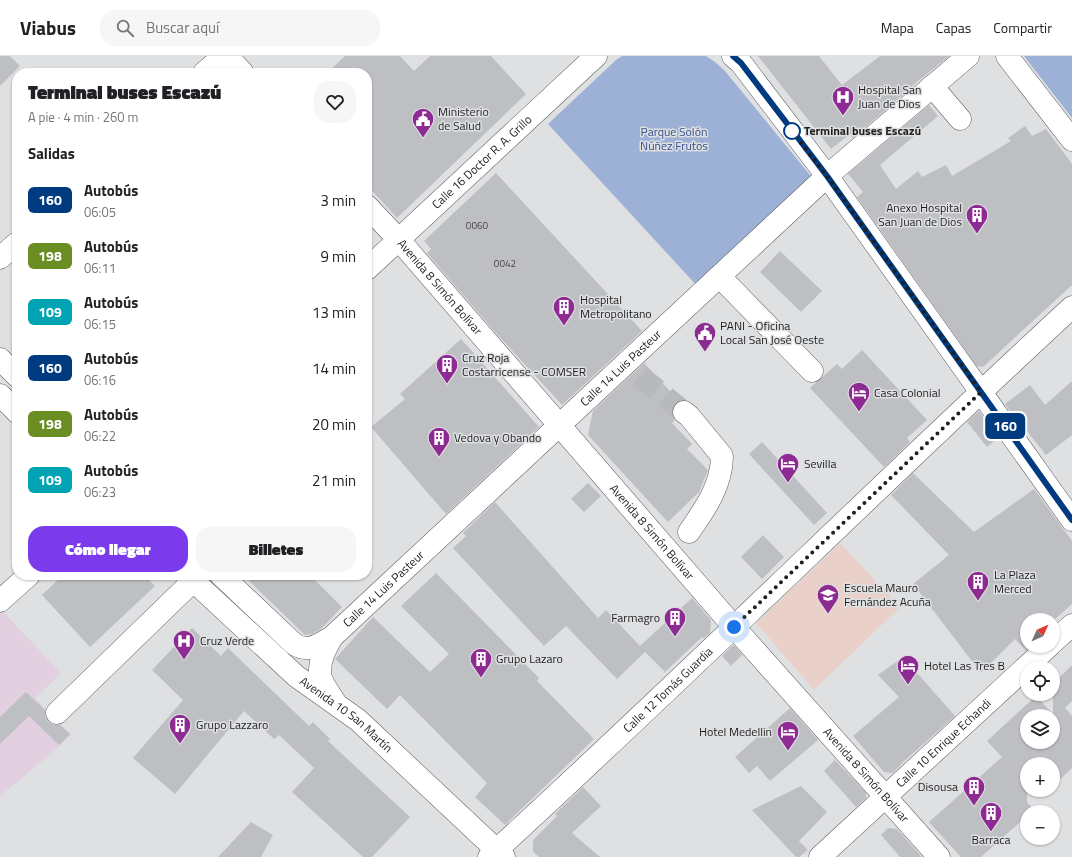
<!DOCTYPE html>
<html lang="es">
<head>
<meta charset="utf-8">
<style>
	body { margin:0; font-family:"Titillium Web",sans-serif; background:#f6f6f6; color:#202124; height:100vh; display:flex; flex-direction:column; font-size:15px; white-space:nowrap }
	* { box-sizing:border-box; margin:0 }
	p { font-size:13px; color:#757577 }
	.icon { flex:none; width:22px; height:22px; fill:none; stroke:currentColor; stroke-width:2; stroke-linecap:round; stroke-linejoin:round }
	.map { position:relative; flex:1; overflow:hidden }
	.panel { position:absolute; left:12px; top:12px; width:360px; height:512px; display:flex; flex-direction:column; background:#fff; border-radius:16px; box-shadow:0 1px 3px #0004 }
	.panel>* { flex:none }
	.badge { padding:0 8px; border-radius:6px; font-size:14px; line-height:26px }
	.needle { width:26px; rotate:45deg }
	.controls { position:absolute; left:1020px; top:557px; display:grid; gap:8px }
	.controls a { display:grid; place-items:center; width:40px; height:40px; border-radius:50%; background:#fff; box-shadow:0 1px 3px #0004; font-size:20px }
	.you { position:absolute; width:20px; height:20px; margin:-10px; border:3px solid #fff; border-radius:50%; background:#1a73e8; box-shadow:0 0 0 6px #1a73e833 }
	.map>.badge { position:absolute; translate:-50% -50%; box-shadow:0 0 0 2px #fff }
	h2 { padding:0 16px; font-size:15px; line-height:36px }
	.round { display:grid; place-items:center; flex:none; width:42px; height:42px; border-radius:16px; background:#f6f6f6 }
	.summary { display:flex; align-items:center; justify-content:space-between; height:68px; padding:0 16px }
	h1 { font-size:19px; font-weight:800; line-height:30px }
	.cta { display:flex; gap:8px; margin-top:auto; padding:8px 16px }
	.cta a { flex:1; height:46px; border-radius:16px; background:#7c3aed; color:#fff; font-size:16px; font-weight:800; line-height:46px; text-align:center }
	.cta a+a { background:#f6f6f6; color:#202124 }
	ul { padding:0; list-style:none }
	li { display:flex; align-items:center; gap:12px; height:56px; padding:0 16px }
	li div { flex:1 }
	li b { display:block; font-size:15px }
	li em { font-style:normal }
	li .badge { min-width:44px; font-weight:700; text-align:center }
	header { display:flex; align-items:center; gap:24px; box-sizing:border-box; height:56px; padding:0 20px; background:#fff; border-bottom:1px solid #e0e0e0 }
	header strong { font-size:19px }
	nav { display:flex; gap:22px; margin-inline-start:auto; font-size:14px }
	.search { width:280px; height:36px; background:#f6f6f6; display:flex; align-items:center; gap:10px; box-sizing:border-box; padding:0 14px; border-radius:16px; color:#757577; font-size:15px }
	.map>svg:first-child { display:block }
</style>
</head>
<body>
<header>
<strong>Viabus</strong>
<div class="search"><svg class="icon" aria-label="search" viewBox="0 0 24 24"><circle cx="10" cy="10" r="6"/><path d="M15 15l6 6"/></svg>Buscar aquí</div>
<nav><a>Mapa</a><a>Capas</a><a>Compartir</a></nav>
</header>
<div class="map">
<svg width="1072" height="801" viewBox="0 0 1072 801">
	<rect width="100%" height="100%" fill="#dee0e2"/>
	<path fill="#e2cfe0" d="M2,555l59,62 -26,25 36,37 -23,21 -48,40v-183z"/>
	<path fill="#e9d0c8" d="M840,487l60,64 -86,83 -58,-67z"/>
	<g fill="#9db0d6">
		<path d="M622,0h84l9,6 10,9 89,109 -115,108 -151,-164 68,-64z"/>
		<path d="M1024,0h48v62z"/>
	</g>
	<g fill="#bebfc2" fill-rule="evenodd">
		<path d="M0,0h10l10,10 -20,20z"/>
		<path d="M345,0h55l14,15 16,-15h61l35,38 -129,124 -30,-33v-112h-40z"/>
		<path d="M758,0h61l23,29 38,-29h69l-37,30h1l-60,52 -3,-4 -19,15z"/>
		<path d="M929,49l9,11 -58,49 16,24 22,-18 4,6 24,-12 6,11 59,-35 -3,-3 17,-12 7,10 14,-7 26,35v121l-89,82 -6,-1 -120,-169 6,-5 -15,-18z"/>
		<path d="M496,117l146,158 -80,74 -66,-72 -69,-80 4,-4 -7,-8z"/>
		<path d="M780,195l42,40 -21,21 -41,-40z"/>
		<path d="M461,283l78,88 -93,87 -75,-87 34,-28 -5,-5z"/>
		<path d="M862,294l65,70 -20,18 3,4 -26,25 -74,-79 27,-24 5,5z"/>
		<path d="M644,307l35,38 -5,4 -2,5v6l3,4 -3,3 20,21 -5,5 21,21 -9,22 -31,30 -80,-87 5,-24z"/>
		<path d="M1072,325v54l-26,20 -27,-34 -1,1 -13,-18 25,-19 15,20z"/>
		<path d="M979,355l19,27 -11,9 -20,-25z"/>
		<path d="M762,386l65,71 -13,12 -65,-71z"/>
		<path d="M913,417l61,59 60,-43 38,52v63l-18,16h-27v29l-1,2 -11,-12 -34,34 -68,-89 36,-29 -58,-60z"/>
		<path d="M588,427l13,13 -17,16 -13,-13z"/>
		<path d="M495,446l103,116 8,-8 34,36 52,-48 19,22 -1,13 -6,5 -2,-1 -37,35 -20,-20 -28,27 -51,-53 -22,20 -91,-98 13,-12 -3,-3z"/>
		<path d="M763,479l21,22 -22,22 -21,-22z"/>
		<path d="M436,517l103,105 -2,3 57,58 -89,86 -30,-28 12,-14 -87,-88 -13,14 -52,-50 38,-42 57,55 19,-18 -48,-48z"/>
		<path d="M63,519h81l11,11 -65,61 -48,-52z"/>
		<path d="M243,519h67l32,32 -21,22 -9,5 -7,1z"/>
		<path d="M192,572l29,28 7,-8 81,78 4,-4 17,17 -2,2 82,76 -38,40h-9l-71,-65 22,-24 -35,-33 -5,4 -30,-28 -69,83 -42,-36 50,-58 -31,-30z"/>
		<path d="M732,590h3l7,9 -11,11 -9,-10z"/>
		<path d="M903,601l52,59 -52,46 -10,11 -9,-1 -31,-36 46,-39 -21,-22z"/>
		<path d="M1072,609v36l-7,7 7,8v52l-19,18v-22h-26v38l7,8 -3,2h-4v4l-46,41h-20l-32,-35 73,-65 -15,-16 49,-45 17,18v-30zM1027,660h26v26h-26z"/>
		<path d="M26,636l19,18v6l3,6 6,3h6l10,9 -11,11 -30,-29 -29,28v-27z"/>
		<path d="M790,652l28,32 -48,41 -13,-15 -8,7 -14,-16z"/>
		<path d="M835,704l31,33v5l-10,9 -32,-36z"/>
		<path d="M801,730l26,26 -28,29 9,9 -9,7h-3l-44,-47z"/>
		<path d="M583,731l18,19 -29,27 28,24h-61l-6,-6v-11l24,-24 -2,-2z"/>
		<path d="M251,766l22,13 -12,22h-43z"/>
		<path d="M888,772l9,1 25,28h-22l-19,-22z"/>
	</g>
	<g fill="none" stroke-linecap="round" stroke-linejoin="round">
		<path stroke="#b8b9bb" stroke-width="22" stroke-dasharray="22 11" stroke-linecap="butt" d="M640,320l44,36"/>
		<g stroke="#5a5b5d" stroke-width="23">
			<g id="minor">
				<path d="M227,0l16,17"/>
				<path d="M733,0l8,7 86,113 245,344"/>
				<path d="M1007,0l65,84"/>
				<path d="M204,17l19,-17"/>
				<path d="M932,30l28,33"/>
				<path id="s1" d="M367,150l32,34 335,387 205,230"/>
				<path d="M0,202l17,-15"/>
				<path id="s2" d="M367,213l229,-213"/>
				<path d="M720,221l92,94"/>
				<path d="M0,303l17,17"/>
				<path d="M0,339l17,17"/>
				<path d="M684,356l5,4 33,40c0,29 -17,53 -33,76"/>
				<path id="s3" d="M187,519l109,101 62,44 146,137"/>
				<path d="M221,519l72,68c14,11 25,2 39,-6"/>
				<path d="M0,545l29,-26"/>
				<path d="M1053,586l19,-17"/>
				<path id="s4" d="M335,646c-5,-8 -14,-19 -15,-28 -1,-14 6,-26 12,-37l495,-461 141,-120"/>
				<path d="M57,657l136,-132"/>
				<path id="s5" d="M489,801c197,-180 387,-369 583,-550"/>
				<path id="s6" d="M820,801l229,-211"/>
			</g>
		</g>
		<use href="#minor" stroke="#fff" stroke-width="22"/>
	</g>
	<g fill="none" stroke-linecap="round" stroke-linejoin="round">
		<g stroke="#fff" stroke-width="9">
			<path id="line" d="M733,0l8,7 86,113 245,344"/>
		</g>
		<use href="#line" stroke="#003b80" stroke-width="6"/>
		<path stroke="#1f1f20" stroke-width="4" stroke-dasharray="0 7.2" d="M734,571l247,-235 -154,-216 -35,-45"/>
	</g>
	<defs>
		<g id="hospital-pin" transform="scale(1.15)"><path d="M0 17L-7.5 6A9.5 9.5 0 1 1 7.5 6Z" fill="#8e2b92" stroke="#dee0e2"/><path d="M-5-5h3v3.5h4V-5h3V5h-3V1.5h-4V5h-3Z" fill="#fff"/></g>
		<g id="civic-pin" transform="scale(1.15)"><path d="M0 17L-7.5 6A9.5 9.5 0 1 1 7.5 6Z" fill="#8e2b92" stroke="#dee0e2"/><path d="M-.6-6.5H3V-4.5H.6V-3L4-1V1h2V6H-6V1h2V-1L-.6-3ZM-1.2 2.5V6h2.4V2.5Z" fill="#fff"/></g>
		<g id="building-pin" transform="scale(1.15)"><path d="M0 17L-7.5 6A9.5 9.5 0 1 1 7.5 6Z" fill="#8e2b92" stroke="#dee0e2"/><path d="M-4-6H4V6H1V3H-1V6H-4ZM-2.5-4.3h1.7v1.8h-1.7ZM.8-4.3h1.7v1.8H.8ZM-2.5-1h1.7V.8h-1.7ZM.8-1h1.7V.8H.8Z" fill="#fff"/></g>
		<g id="hotel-pin" transform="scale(1.15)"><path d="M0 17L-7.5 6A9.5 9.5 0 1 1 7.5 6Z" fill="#8e2b92" stroke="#dee0e2"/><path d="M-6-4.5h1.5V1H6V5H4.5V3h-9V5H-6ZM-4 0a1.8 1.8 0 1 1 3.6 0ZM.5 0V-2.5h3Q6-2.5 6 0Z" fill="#fff"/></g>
		<g id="school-pin" transform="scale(1.15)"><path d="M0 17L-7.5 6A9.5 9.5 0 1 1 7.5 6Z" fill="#8e2b92" stroke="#dee0e2"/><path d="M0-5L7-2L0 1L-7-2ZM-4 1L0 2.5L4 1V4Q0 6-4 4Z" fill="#fff"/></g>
	</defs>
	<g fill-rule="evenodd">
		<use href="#hospital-pin" x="843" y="41"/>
		<use href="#civic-pin" x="423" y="63"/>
		<use href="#building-pin" x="977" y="159"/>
		<use href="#building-pin" x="564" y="251"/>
		<use href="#civic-pin" x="705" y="277"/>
		<use href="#building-pin" x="447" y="309"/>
		<use href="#hotel-pin" x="859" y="337"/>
		<use href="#building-pin" x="439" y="382"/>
		<use href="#hotel-pin" x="788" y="408"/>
		<use href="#building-pin" x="978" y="526"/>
		<use href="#school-pin" x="828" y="539"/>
		<use href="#building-pin" x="675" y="562"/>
		<use href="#hospital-pin" x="184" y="585"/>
		<use href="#building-pin" x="481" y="603"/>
		<use href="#hotel-pin" x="908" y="610"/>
		<use href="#building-pin" x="180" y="669"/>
		<use href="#hotel-pin" x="788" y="676"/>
		<use href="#building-pin" x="974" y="731"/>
		<use href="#building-pin" x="991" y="757"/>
	</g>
	<circle fill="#fff" stroke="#003b80" stroke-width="2" cx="792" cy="75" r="8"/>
	<g text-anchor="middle" stroke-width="3" stroke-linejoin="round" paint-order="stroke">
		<g font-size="10" fill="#474748">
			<text x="477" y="173">0060</text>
			<text x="505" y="211">0042</text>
		</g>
		<g font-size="12" fill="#1f1f20" stroke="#dee0e2" text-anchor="start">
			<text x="858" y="38">Hospital San<tspan x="858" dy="14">Juan de Dios</tspan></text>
			<text x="438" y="60">Ministerio<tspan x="438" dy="14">de Salud</tspan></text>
			<text x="962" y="156" text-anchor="end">Anexo Hospital<tspan x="962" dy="14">San Juan de Dios</tspan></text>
			<text x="580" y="248">Hospital<tspan x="580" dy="14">Metropolitano</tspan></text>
			<text x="720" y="274">PANI - Oficina<tspan x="720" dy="14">Local San José Oeste</tspan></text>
			<text x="462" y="306">Cruz Roja<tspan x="462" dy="14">Costarricense - COMSER</tspan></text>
			<text x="874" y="341">Casa Colonial</text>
			<text x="454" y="386">Vedova y Obando</text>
			<text x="804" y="412">Sevilla</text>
			<text x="994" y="523">La Plaza<tspan x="994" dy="14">Merced</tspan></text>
			<text x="844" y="536">Escuela Mauro<tspan x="844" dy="14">Fernández Acuña</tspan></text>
			<text x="660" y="566" text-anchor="end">Farmagro</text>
			<text x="200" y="589">Cruz Verde</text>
			<text x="496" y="607">Grupo Lazaro</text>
			<text x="924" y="614">Hotel Las Tres B</text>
			<text x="196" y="673">Grupo Lazzaro</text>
			<text x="772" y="680" text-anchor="end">Hotel Medellin</text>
			<text x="958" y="735" text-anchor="end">Disousa</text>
			<text x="991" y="788" text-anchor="middle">Barraca</text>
		</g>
		<g font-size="12" font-weight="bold" fill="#1f1f20" stroke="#dee0e2" text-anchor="start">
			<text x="804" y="79">Terminal buses Escazú</text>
		</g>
		<g font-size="12" fill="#324e8c" stroke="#dee0e2">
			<text x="674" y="80">Parque Solón<tspan x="674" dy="14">Núñez Frutos</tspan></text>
		</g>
		<g font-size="12" fill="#1f1f20" stroke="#dee0e2">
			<text dy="4" stroke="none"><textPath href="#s2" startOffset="157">Calle 16 Doctor R. A. Grillo</textPath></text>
			<text dy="4" stroke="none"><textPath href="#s1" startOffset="109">Avenida 8 Simón Bolívar</textPath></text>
			<text dy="4" stroke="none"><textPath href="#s4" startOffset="466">Calle 14 Luis Pasteur</textPath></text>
			<text dy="4" stroke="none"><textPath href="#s1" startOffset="433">Avenida 8 Simón Bolívar</textPath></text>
			<text dy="4" stroke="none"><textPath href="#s4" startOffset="142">Calle 14 Luis Pasteur</textPath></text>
			<text dy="4" stroke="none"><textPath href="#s5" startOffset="245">Calle 12 Tomás Guardia</textPath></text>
			<text dy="4" stroke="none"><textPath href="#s3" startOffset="212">Avenida 10 San Martín</textPath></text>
			<text dy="4" stroke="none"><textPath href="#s6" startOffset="168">Calle 10 Enrique Echandi</textPath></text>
			<text dy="4" stroke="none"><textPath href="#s1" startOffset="757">Avenida 8 Simón Bolívar</textPath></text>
		</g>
	</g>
</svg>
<div class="controls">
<a><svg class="needle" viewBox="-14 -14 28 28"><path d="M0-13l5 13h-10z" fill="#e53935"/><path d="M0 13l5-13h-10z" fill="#757577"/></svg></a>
<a><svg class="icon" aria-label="locate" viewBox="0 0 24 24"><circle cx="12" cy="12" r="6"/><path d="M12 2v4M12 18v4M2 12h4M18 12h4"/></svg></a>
<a><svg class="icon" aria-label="layers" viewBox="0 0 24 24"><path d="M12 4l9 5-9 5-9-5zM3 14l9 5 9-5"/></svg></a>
<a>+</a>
<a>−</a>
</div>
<div class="you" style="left:734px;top:571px"></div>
<b class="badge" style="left:1005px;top:370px;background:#003b80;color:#fff">160</b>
<section class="panel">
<div class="summary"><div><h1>Terminal buses Escazú</h1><p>A pie · 4 min · 260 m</p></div><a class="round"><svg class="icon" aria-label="heart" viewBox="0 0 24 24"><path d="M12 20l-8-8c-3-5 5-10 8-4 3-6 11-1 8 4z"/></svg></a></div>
<h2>Salidas</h2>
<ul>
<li><span class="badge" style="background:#003b80;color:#fff">160</span><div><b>Autobús</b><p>06:05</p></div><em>3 min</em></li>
<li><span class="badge" style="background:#6b8e23;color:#fff">198</span><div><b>Autobús</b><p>06:11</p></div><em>9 min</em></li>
<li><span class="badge" style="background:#00a3b4;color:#fff">109</span><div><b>Autobús</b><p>06:15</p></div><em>13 min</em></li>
<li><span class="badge" style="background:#003b80;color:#fff">160</span><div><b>Autobús</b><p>06:16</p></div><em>14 min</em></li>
<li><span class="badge" style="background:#6b8e23;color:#fff">198</span><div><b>Autobús</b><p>06:22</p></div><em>20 min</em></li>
<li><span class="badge" style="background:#00a3b4;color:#fff">109</span><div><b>Autobús</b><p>06:23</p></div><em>21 min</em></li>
</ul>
<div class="cta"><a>Cómo llegar</a><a>Billetes</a></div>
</section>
</div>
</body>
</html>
